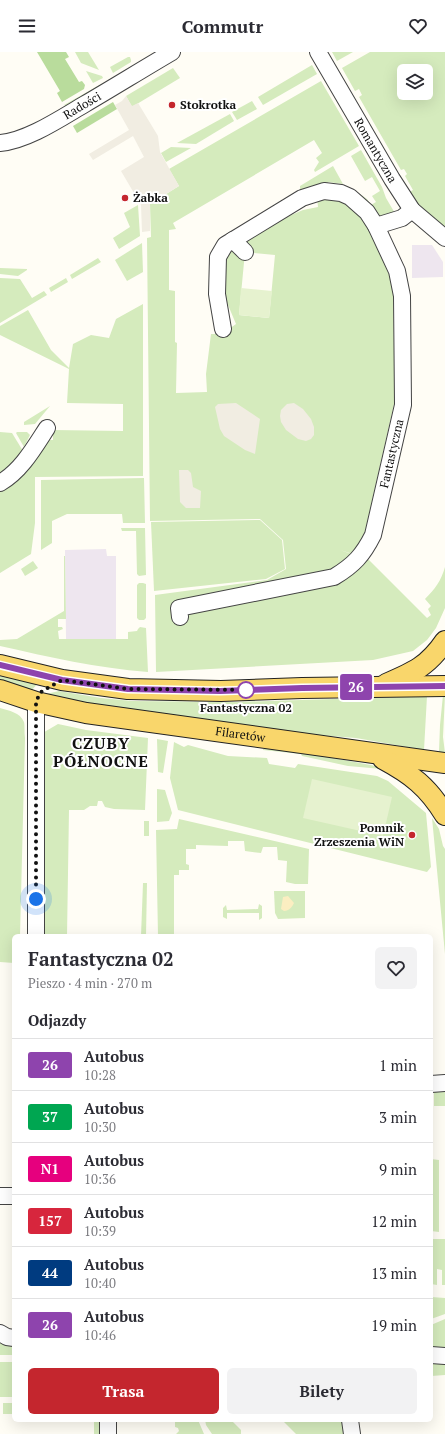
<!DOCTYPE html>
<html lang="pl">
<head>
<meta charset="utf-8">
<style>
	body { margin:0; font-family:"PT Serif",serif; background:#f2f2f3; color:#2b2b33; height:100vh; display:flex; flex-direction:column; font-size:15px; white-space:nowrap }
	* { box-sizing:border-box; margin:0 }
	p { font-size:13px; color:#7c7c81 }
	.icon { flex:none; width:22px; height:22px; fill:none; stroke:currentColor; stroke-width:2; stroke-linecap:round; stroke-linejoin:round }
	.map { position:relative; flex:1; overflow:hidden }
	.panel { position:absolute; left:12px; top:882px; width:421px; height:488px; display:flex; flex-direction:column; background:#fff; border-radius:6px; box-shadow:0 4px 16px #0002 }
	.panel>* { flex:none }
	.badge { padding:0 8px; border-radius:3px; font-size:14px; line-height:26px }
	.tools { position:absolute; left:397px; top:12px; display:grid; gap:8px }
	.tools a { display:grid; place-items:center; width:36px; height:36px; border-radius:6px; background:#fff; box-shadow:0 4px 16px #0002; font-size:20px }
	.you { position:absolute; width:20px; height:20px; margin:-10px; border:3px solid #fff; border-radius:50%; background:#1a73e8; box-shadow:0 0 0 6px #1a73e833 }
	.map>.badge { position:absolute; translate:-50% -50%; box-shadow:0 0 0 2px #fff }
	h2 { padding:0 16px; font-size:15px; line-height:36px }
	.round { display:grid; place-items:center; flex:none; width:42px; height:42px; border-radius:6px; background:#f2f2f3 }
	.overview { display:flex; align-items:center; justify-content:space-between; height:68px; padding:0 16px }
	h1 { font-size:19px; font-weight:800; line-height:30px }
	.primary-button { display:flex; gap:8px; margin-top:auto; padding:8px 16px }
	.primary-button a { flex:1; height:46px; border-radius:6px; background:#c4262e; color:#fff; font-size:16px; font-weight:800; line-height:46px; text-align:center }
	.primary-button a+a { background:#f2f2f3; color:#2b2b33 }
	ul { padding:0; list-style:none }
	li { display:flex; align-items:center; gap:12px; height:52px; padding:0 16px; border-top:1px solid #e1e1e2 }
	li div { flex:1 }
	li b { display:block; font-size:15px }
	li em { font-style:normal }
	li .badge { min-width:44px; font-weight:700; text-align:center }
	header { display:flex; justify-content:space-between; align-items:center; height:52px; padding:0 16px; background:#fff; font-size:18px; font-weight:800 }
	.map>svg:first-child { display:block }
</style>
</head>
<body>
<header><svg class="icon" aria-label="menu" viewBox="0 0 24 24"><path d="M4 6h16M4 12h16M4 18h16"/></svg>Commutr<svg class="icon" aria-label="heart" viewBox="0 0 24 24"><path d="M12 20l-8-8c-3-5 5-10 8-4 3-6 11-1 8 4z"/></svg></header>
<div class="map">
<svg width="445" height="1382" viewBox="0 0 445 1382">
	<rect width="100%" height="100%" fill="#fffdf5"/>
	<g fill="#eee6ef">
		<path d="M412,193h20l11,17v15l-31,1z"/>
		<path d="M106,497l1,7h9v83h-50l-1,-89z"/>
	</g>
	<g fill="#d5ebbd" fill-rule="evenodd">
		<path d="M75,0h13l11,18 -18,-7z"/>
		<path d="M332,0h21l-16,9z"/>
		<path d="M370,0h75v179l-13,-11 -24,-27 5,-3 -8,-14 2,-2 -3,-5 -3,1 -42,-73 3,-2 -3,-6 -4,2 -13,-23zM404,19h22v22h-22z"/>
		<path d="M128,5h2l1,3v2l-18,11 -3,-6z"/>
		<path d="M312,13l5,9 -54,31 -5,-8z"/>
		<path d="M173,16l7,10 -48,29 -6,-11z"/>
		<path d="M86,19l16,5 1,2 -10,5z"/>
		<path d="M321,29l38,65 -44,26 -1,-2 5,-8 -3,-4 6,-5 -8,-13 -141,83 3,6 -7,1v60l6,1v51l2,1 -1,50 31,-1 -1,-18 5,-40h11l14,-10 -13,-31 -5,-36 15,-17 70,-30 15,-3 -1,-10 21,1 15,8 20,27 20,46 1,73 3,39 -33,145 -11,18 -13,-4 29,10 60,60 -2,-2 4,-3 -3,-6 3,-3 -6,-7c10,-10 16,-18 20,-32v41l-9,20 -9,12 -14,11 -40,9 -217,12 -1,-77 112,-15 19,-11 -3,-29 -23,-21 -110,2 -3,-283 4,-1 -1,-33 29,-18 -10,-17zM245,200l30,3 -6,63 -30,-3z"/>
		<path d="M105,30h2l-41,24 -2,-1z"/>
		<path d="M252,49l5,8 -20,11 -5,-8z"/>
		<path d="M230,62l4,7 -38,23 -19,-1z"/>
		<path d="M171,95l20,1 -25,14 -5,-9z"/>
		<path d="M361,98l21,37 4,11 10,17 -12,6 -26,-24 2,-3 7,5 4,6 5,-3 -4,-6 8,-5 -8,-14 -7,4 -14,-25z"/>
		<path d="M333,114l10,18 -15,-2 -1,5 -27,6v-7z"/>
		<path d="M138,153l2,31 -21,13 -6,-11 17,-11 -6,-14z"/>
		<path d="M142,191l1,29 -16,9 -12,-21z"/>
		<path d="M98,206l3,4 -29,17 -2,-4z"/>
		<path d="M0,216l27,1v1l-9,6 -18,-2z"/>
		<path d="M0,226l20,1 12,19 12,-7 3,4 -47,28z"/>
		<path d="M66,226l2,4 -17,10 -2,-4z"/>
		<path d="M143,252v172l-108,1v46l-4,31 -31,19v-90l39,-43h14v-10l70,1v-27l-56,-1 2,-34 -69,-34v-9l28,-16 23,40 18,18 4,-24 18,-9 18,3 7,-19z"/>
		<path d="M50,354l-15,18 -11,1v-3z"/>
		<path d="M0,380l12,1 11,18 -10,12 -13,14z"/>
		<path d="M17,380h10l3,3 -6,12 -8,-14z"/>
		<path d="M144,426l1,45h-22l-1,-9h-55l-15,7v22l-11,7v-70z"/>
		<path d="M260,468l22,20 3,29 -19,10 -112,12 -3,-69z"/>
		<path d="M121,476h24l1,47 -7,1 -2,-2 -1,-43h-14z"/>
		<path d="M64,504h1l1,63h-8v8h4l1,2 -5,2 1,8h69v-7l9,-1 1,-2 2,-2 6,1 2,44c-51,-4 -99,-15 -148,-26v-6l17,-1 47,-28z"/>
		<path d="M33,509l5,7 -13,8 -4,-7z"/>
		<path d="M139,531h4l3,1v34l-2,2h-5l-2,-2v-33z"/>
		<path d="M0,619l40,10 -10,11 -30,-9z"/>
		<path d="M59,639l42,7 31,3 102,1 193,-6 -3,54 -68,-12 -91,-7 -176,-24 -43,-13z"/>
		<path d="M443,643h2l-2,42 2,16 -6,-1 1,-27z"/>
		<path d="M0,656c9,3 20,4 24,14 1,4 0,10 1,16l-5,198h-6v27l-14,-1z"/>
		<path d="M58,672l28,6 62,8 -3,72 -31,-1 -9,-2 -3,-6h-4l-1,5h-7l-6,4h-15l-2,126h-26v-202z"/>
		<path d="M157,687l11,2 -5,32 -5,-1z"/>
		<path d="M174,690l10,5 4,-2 40,11 39,2 2,6 26,4 3,-4 79,12 11,5 38,32 5,54 -4,5 -249,-62 -8,-32z"/>
		<path d="M263,697h13l42,6 63,12 28,19 -27,-17 -34,-3 -46,-10 -1,-2 -38,-4z"/>
		<path d="M157,737l8,1 7,23 -3,8 -12,1z"/>
		<path d="M432,766l7,11 4,17 2,3v105z"/>
		<path d="M179,767l130,30 -1,35h-13l-9,-2 1,-21 -9,-1 -1,-13h-14l-2,6 -16,-2 -1,-10h-16v5l-32,-1v4h-10v15l3,1v5h-10v5h-5v61h-16l-2,-106 21,-1z"/>
		<rect x="144" y="769" width="5" height="15"/>
		<path d="M143,831h4l-1,53h-5z"/>
		<path d="M274,839h31v27l-27,1 -3,-6z"/>
		<path d="M259,852l3,2v12l-3,2v-7h-32v6l-4,-2v-9l3,-3 1,5 31,-1z"/>
		<rect x="434" y="1036" width="11" height="18"/>
		<path d="M431,1107l8,1v72l-8,-1z"/>
		<path d="M431,1187h14v46h-3v-15l-5,-1v16l-6,-1z"/>
		<path d="M431,1245l14,1v16l-14,5z"/>
		<path d="M445,1267v29h-14v-23z"/>
		<path d="M0,1289l13,6 -1,8h-12z"/>
		<path d="M431,1309h14v14l-14,1z"/>
		<rect x="0" y="1310" width="13" height="35"/>
		<rect x="3" y="1351" width="10" height="11"/>
		<rect x="94" y="1368" width="9" height="14"/>
		<path d="M175,1368h23l6,14h-28l3,-3 -1,-3 -3,-1z"/>
		<path d="M205,1368h26l10,10v4h-29l-6,-9z"/>
		<path d="M282,1368h63l2,14h-51z"/>
	</g>
	<g fill="#b9dc9c">
		<path d="M37,0h29l3,5 -4,2 14,23 3,-1 3,4 -1,4 -22,13 -5,-9 3,-2z"/>
		<path d="M113,50l4,7 -40,24 -4,-7z"/>
	</g>
	<path fill="#fbeec1" d="M288,844l6,7c-2,4 -5,8 -10,8l-3,-2 2,-12z"/>
	<g fill="#e6f2cf">
		<path d="M241,236l31,3 -3,27 -30,-3z"/>
		<path d="M312,727l80,18 -9,39 -80,-18z"/>
	</g>
	<g fill="#f1ede2">
		<path d="M126,44l6,10 6,-3 20,33 2,16 19,34 -29,18v27l-8,1 -1,-27 -20,-34 23,-14 -11,-21 -40,24 -4,-6 40,-24 -14,-25 7,-4z"/>
		<path d="M236,351l24,16 -5,35 -10,-4 -21,-14 -4,-7 -5,-22 3,-3z"/>
		<path d="M294,351l9,6 8,10 3,8v8l-3,4 -5,2 -8,-2 -12,-9 -5,-8 -1,-6 1,-6 6,-6z"/>
		<path d="M179,418h9l3,3 2,14 8,4 -1,17h-14l-6,-6z"/>
	</g>
	<g fill="none" stroke-linecap="round" stroke-linejoin="round">
		<g stroke="#444" stroke-width="18">
			<g id="minor">
				<path id="s1" d="M318,0l74,127 20,31 33,28"/>
				<path id="s2" d="M0,91c27,-2 61,-25 85,-39 29,-17 58,-35 87,-52"/>
				<path d="M376,174l26,-8 10,-8"/>
				<path d="M233,188l12,12"/>
				<path d="M0,431c21,-12 34,-35 47,-55"/>
				<path id="s3" d="M180,565l-1,-9 155,-31c20,-12 29,-22 39,-42l30,-130 -1,-109 -5,-25 -21,-45 -9,-14 -17,-15 -9,-4 -17,-2 -22,7 -77,47 -7,12 -1,37 6,35"/>
				<path d="M36,884v-234"/>
				<path d="M431,1032l14,-1"/>
				<path d="M0,1144h14"/>
				<path d="M0,1281l7,4 7,1"/>
				<path d="M431,1303l14,1"/>
				<path d="M350,1368l2,14"/>
				<path d="M108,1382v-14"/>
			</g>
		</g>
		<g stroke="#222" stroke-width="22">
			<g id="major">
				<path d="M0,613l62,15 66,9 93,2 81,-3 143,-2"/>
				<path d="M386,632c28,-12 42,-18 59,-43"/>
				<path id="s4" d="M0,638l36,12 50,11 359,50"/>
				<path d="M383,707c28,15 45,28 62,56"/>
			</g>
		</g>
		<use href="#minor" stroke="#fff" stroke-width="16"/>
		<use href="#major" stroke="#f9d66b" stroke-width="20"/>
	</g>
	<g fill="none" stroke-linecap="round" stroke-linejoin="round">
		<g stroke="#fff" stroke-width="9">
			<path id="line" d="M0,613l62,15 66,9 92,2 82,-3 143,-2"/>
		</g>
		<use href="#line" stroke="#8e44ad" stroke-width="6"/>
		<path stroke="#111" stroke-width="4" stroke-dasharray="0 7.2" d="M36,847v-197l4,-9 4,-3 18,-10 66,9 121,1h-3"/>
	</g>
	<g fill="#c4262e" stroke="#fff" stroke-width="1.5">
		<circle cx="172" cy="53" r="4"/>
		<circle cx="125" cy="146" r="4"/>
		<circle cx="412" cy="783" r="4"/>
	</g>
	<circle fill="#fff" stroke="#8e44ad" stroke-width="2" cx="246" cy="638" r="8"/>
	<g text-anchor="middle" stroke-width="4" stroke-linejoin="round" paint-order="stroke">
		<g font-size="12" font-weight="bold" fill="#111" stroke="#fff" text-anchor="start">
			<text x="180" y="57">Stokrotka</text>
			<text x="133" y="150">Żabka</text>
			<text x="404" y="780" text-anchor="end">Pomnik<tspan x="404" dy="14">Zrzeszenia WiN</tspan></text>
		</g>
		<g font-size="12" fill="#111" stroke="#fff">
			<text dy="4" stroke="none"><textPath href="#s2" startOffset="91">Radości</textPath></text>
			<text dy="4" stroke="none"><textPath href="#s1" startOffset="114">Romantyczna</textPath></text>
			<text dy="4" stroke="none"><textPath href="#s3" startOffset="309">Fantastyczna</textPath></text>
			<text dy="4" stroke="none"><textPath href="#s4" startOffset="245">Filaretów</textPath></text>
		</g>
		<g font-size="12" font-weight="bold" fill="#111" stroke="#fff">
			<text x="246" y="660">Fantastyczna 02</text>
		</g>
		<g font-size="16" font-weight="bold" letter-spacing="1" fill="#111" stroke="#fff">
			<text x="101" y="697">CZUBY<tspan x="101" dy="18">PÓŁNOCNE</tspan></text>
		</g>
	</g>
</svg>
<div class="tools">
<a><svg class="icon" aria-label="layers" viewBox="0 0 24 24"><path d="M12 4l9 5-9 5-9-5zM3 14l9 5 9-5"/></svg></a>
</div>
<div class="you" style="left:36px;top:847px"></div>
<b class="badge" style="left:356px;top:635px;background:#8e44ad;color:#fff">26</b>
<section class="panel">
<div class="overview"><div><h1>Fantastyczna 02</h1><p>Pieszo · 4 min · 270 m</p></div><a class="round"><svg class="icon" aria-label="heart" viewBox="0 0 24 24"><path d="M12 20l-8-8c-3-5 5-10 8-4 3-6 11-1 8 4z"/></svg></a></div>
<h2>Odjazdy</h2>
<ul>
<li><span class="badge" style="background:#8e44ad;color:#fff">26</span><div><b>Autobus</b><p>10:28</p></div><em>1 min</em></li>
<li><span class="badge" style="background:#00a651;color:#fff">37</span><div><b>Autobus</b><p>10:30</p></div><em>3 min</em></li>
<li><span class="badge" style="background:#e6007e;color:#fff">N1</span><div><b>Autobus</b><p>10:36</p></div><em>9 min</em></li>
<li><span class="badge" style="background:#d7263d;color:#fff">157</span><div><b>Autobus</b><p>10:39</p></div><em>12 min</em></li>
<li><span class="badge" style="background:#003b80;color:#fff">44</span><div><b>Autobus</b><p>10:40</p></div><em>13 min</em></li>
<li><span class="badge" style="background:#8e44ad;color:#fff">26</span><div><b>Autobus</b><p>10:46</p></div><em>19 min</em></li>
</ul>
<div class="primary-button"><a>Trasa</a><a>Bilety</a></div>
</section>
</div>
</body>
</html>
